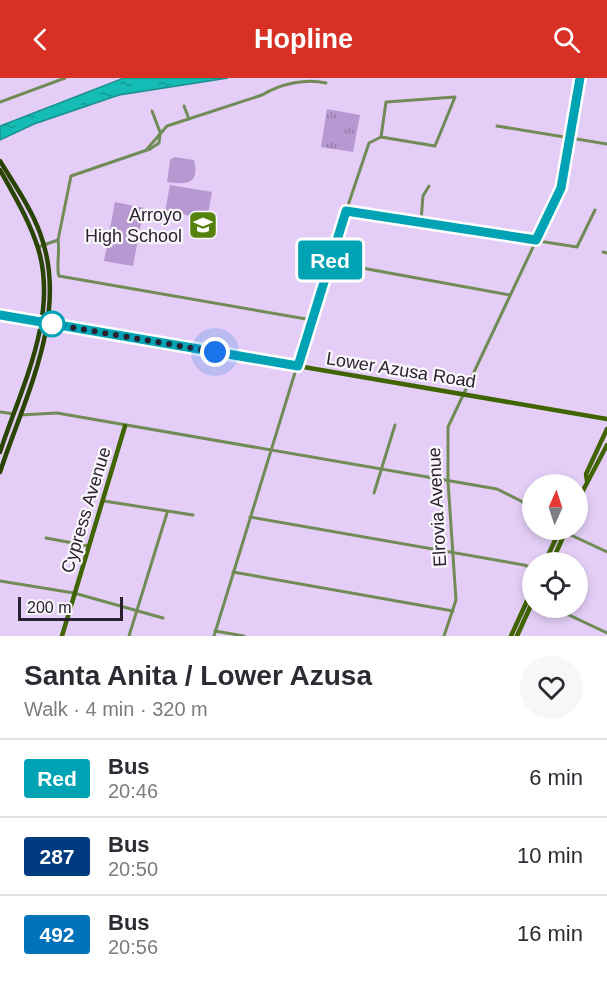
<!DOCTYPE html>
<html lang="en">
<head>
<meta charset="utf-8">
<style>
	body { margin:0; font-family:Arial,sans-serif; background:#f7f7f7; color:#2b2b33; height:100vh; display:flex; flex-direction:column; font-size:22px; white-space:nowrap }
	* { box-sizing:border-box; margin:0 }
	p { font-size:20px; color:#7c7c81 }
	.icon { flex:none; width:33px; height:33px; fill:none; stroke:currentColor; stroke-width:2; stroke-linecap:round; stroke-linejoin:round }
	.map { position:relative; height:558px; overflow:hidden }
	.drawer { display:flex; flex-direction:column; background:#fff; flex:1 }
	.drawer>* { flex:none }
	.badge { padding:0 12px; border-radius:4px; font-size:21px; line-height:39px }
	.needle { width:39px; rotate:3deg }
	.tools { position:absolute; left:522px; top:396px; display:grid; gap:12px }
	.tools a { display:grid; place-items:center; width:66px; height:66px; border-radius:50%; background:#fff; box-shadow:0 3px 9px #0003; font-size:30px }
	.scale { position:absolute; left:18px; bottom:15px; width:105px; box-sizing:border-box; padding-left:6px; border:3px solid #292130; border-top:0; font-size:16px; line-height:21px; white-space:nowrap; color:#292130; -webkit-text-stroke:4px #faf8fc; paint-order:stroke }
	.you { position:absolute; width:30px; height:30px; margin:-15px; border:4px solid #fff; border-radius:50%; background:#1a73e8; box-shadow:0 0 0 9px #1a73e833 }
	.map>.badge { position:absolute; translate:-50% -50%; box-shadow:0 0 0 3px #fff }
	.round { display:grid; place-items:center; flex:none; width:63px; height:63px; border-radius:32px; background:#f7f7f7 }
	.overview { display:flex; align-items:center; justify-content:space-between; height:102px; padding:0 24px }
	h1 { font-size:28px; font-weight:800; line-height:45px }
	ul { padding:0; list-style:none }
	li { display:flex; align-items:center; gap:18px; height:78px; padding:0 24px; border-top:2px solid #e1e1e2 }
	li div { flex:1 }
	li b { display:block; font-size:22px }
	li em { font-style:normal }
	li .badge { min-width:66px; font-weight:700; text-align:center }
	header { display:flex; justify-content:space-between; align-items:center; height:78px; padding:0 24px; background:#d93025; color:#fff; font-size:27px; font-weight:800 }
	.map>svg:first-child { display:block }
</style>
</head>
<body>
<header><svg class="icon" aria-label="back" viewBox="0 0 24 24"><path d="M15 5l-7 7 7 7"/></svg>Hopline<svg class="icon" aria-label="search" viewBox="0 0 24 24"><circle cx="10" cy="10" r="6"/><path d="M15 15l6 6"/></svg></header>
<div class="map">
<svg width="607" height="558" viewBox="0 0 607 558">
	<defs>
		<pattern id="park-tufts" width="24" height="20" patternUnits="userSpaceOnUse" patternTransform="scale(1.5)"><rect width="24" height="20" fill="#b898d1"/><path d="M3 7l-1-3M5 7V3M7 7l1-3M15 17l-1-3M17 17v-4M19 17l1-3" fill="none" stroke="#967caa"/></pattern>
		<pattern id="water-ripples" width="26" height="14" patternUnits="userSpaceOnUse" patternTransform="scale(1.5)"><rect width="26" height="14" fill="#15bcb5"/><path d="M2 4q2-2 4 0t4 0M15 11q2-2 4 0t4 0" fill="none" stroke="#139894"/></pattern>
	</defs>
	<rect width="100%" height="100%" fill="#e4cef7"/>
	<g fill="#b898d1">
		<path d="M174,79l20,3c6,24 -7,25 -27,22l3,-22z"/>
		<path d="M170,107l42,7 -5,27 -42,-8z"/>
		<path d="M115,124l29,6 -11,58 -29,-5z"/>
	</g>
	<path fill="url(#park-tufts)" d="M327,31l33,6 -7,37 -32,-5z"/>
	<path fill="url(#water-ripples)" stroke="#1b8e8d" stroke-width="1.5" d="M124,0h104l-109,17 -85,29 -34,16v-14z"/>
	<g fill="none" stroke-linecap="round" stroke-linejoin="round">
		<g stroke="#718b56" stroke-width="3">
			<path d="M455,19l-20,49 -54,-9 5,-35z"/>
			<path d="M0,24l65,-24"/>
			<path d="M184,28l5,13"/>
			<path d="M152,33l8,21"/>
			<path d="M497,48l110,18"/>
			<path d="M147,71l20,-23 95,-31c18,-11 44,-17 64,-12"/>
			<path d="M346,133l231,36 18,-37"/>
			<path d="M421,143l2,-25 6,-10"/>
			<path d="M58,162c2,11 -2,29 1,36l253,44"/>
			<path d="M38,169l20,-7 13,-64 79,-27 9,-6 1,-9"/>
			<path d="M603,174l4,1"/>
			<path d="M329,184l181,33"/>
			<path d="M0,334l14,2"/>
			<path d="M20,337l37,-2 440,76 24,12 11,10"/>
			<path d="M374,415l21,-68"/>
			<path d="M104,423l89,14"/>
			<path d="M250,439l274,48 8,3"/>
			<path d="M560,452l47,22"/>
			<path d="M46,460l43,8"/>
			<path d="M233,494l220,39"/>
			<path d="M0,503l74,12 89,25"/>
			<path d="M554,530l53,25"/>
			<path d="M215,553l29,5"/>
			<path d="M129,558l38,-123"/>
			<path d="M214,558l115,-374 40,-119 12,-6"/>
			<path d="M444,558l12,-36 -8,-119v-54l113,-239 19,-110"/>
		</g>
		<g stroke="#406400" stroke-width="4.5">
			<path d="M0,237l607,104"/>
			<path d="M587,403l-1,-7 21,-45"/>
			<path d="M578,422l29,-55"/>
			<path d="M545,484l12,-26 6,-6"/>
			<path d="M552,484l11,-25v-6"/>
			<path d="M62,558l63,-210"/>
			<path d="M511,558l21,-46"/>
			<path d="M517,558l15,-33"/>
		</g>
		<g stroke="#2a4402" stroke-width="4.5">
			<path d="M0,83c14,23 31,47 40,72 30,80 -15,163 -40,239"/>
			<path d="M0,92c14,25 29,50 38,78 21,68 -17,140 -38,204"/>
		</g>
	</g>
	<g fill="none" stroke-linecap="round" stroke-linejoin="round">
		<g stroke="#fff" stroke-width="14">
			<path id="line" d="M0,237l298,51 48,-155 190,29 25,-52 19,-110"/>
		</g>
		<use href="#line" stroke="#00a3b4" stroke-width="9"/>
		<path stroke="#292130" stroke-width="6" stroke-dasharray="0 10.8" d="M52,246l163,28"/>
	</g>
	<defs>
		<g id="school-square" transform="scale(1.5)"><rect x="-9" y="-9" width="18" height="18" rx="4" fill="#55820c" stroke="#faf8fc"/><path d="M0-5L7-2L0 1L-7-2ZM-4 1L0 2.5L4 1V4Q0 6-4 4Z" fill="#fff"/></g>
	</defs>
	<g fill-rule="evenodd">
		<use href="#school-square" x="203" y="147"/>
	</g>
	<circle fill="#fff" stroke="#00a3b4" stroke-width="3" cx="52" cy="246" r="12"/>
	<g text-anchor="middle" stroke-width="4.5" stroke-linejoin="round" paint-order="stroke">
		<g font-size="18" fill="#292130" stroke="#faf8fc" text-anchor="end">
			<text x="182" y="143">Arroyo<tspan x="182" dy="21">High School</tspan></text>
		</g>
		<g font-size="18" fill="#292130" stroke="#faf8fc">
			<text transform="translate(401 292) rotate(9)" y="6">Lower Azusa Road</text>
			<text transform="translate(437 429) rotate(-93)" y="6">Elrovia Avenue</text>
			<text transform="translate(86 432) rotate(-73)" y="6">Cypress Avenue</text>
		</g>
	</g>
</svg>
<div class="tools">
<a><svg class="needle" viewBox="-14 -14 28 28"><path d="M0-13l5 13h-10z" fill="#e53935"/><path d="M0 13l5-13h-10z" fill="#7c7c81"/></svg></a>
<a><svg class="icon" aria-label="locate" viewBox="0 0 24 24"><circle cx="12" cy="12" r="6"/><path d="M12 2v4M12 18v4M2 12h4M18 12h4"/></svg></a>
</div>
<div class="scale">200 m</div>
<div class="you" style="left:215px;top:274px"></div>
<b class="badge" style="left:330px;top:182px;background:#00a3b4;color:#fff">Red</b>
</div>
<section class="drawer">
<div class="overview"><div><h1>Santa Anita / Lower Azusa</h1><p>Walk · 4 min · 320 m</p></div><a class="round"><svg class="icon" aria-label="heart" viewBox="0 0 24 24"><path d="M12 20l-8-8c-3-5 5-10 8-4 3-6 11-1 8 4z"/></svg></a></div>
<ul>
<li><span class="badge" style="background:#00a3b4;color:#fff">Red</span><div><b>Bus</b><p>20:46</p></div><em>6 min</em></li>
<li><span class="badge" style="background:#003b80;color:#fff">287</span><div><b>Bus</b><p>20:50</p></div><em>10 min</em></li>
<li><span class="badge" style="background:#0072bc;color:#fff">492</span><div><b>Bus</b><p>20:56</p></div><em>16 min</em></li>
</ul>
</section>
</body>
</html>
